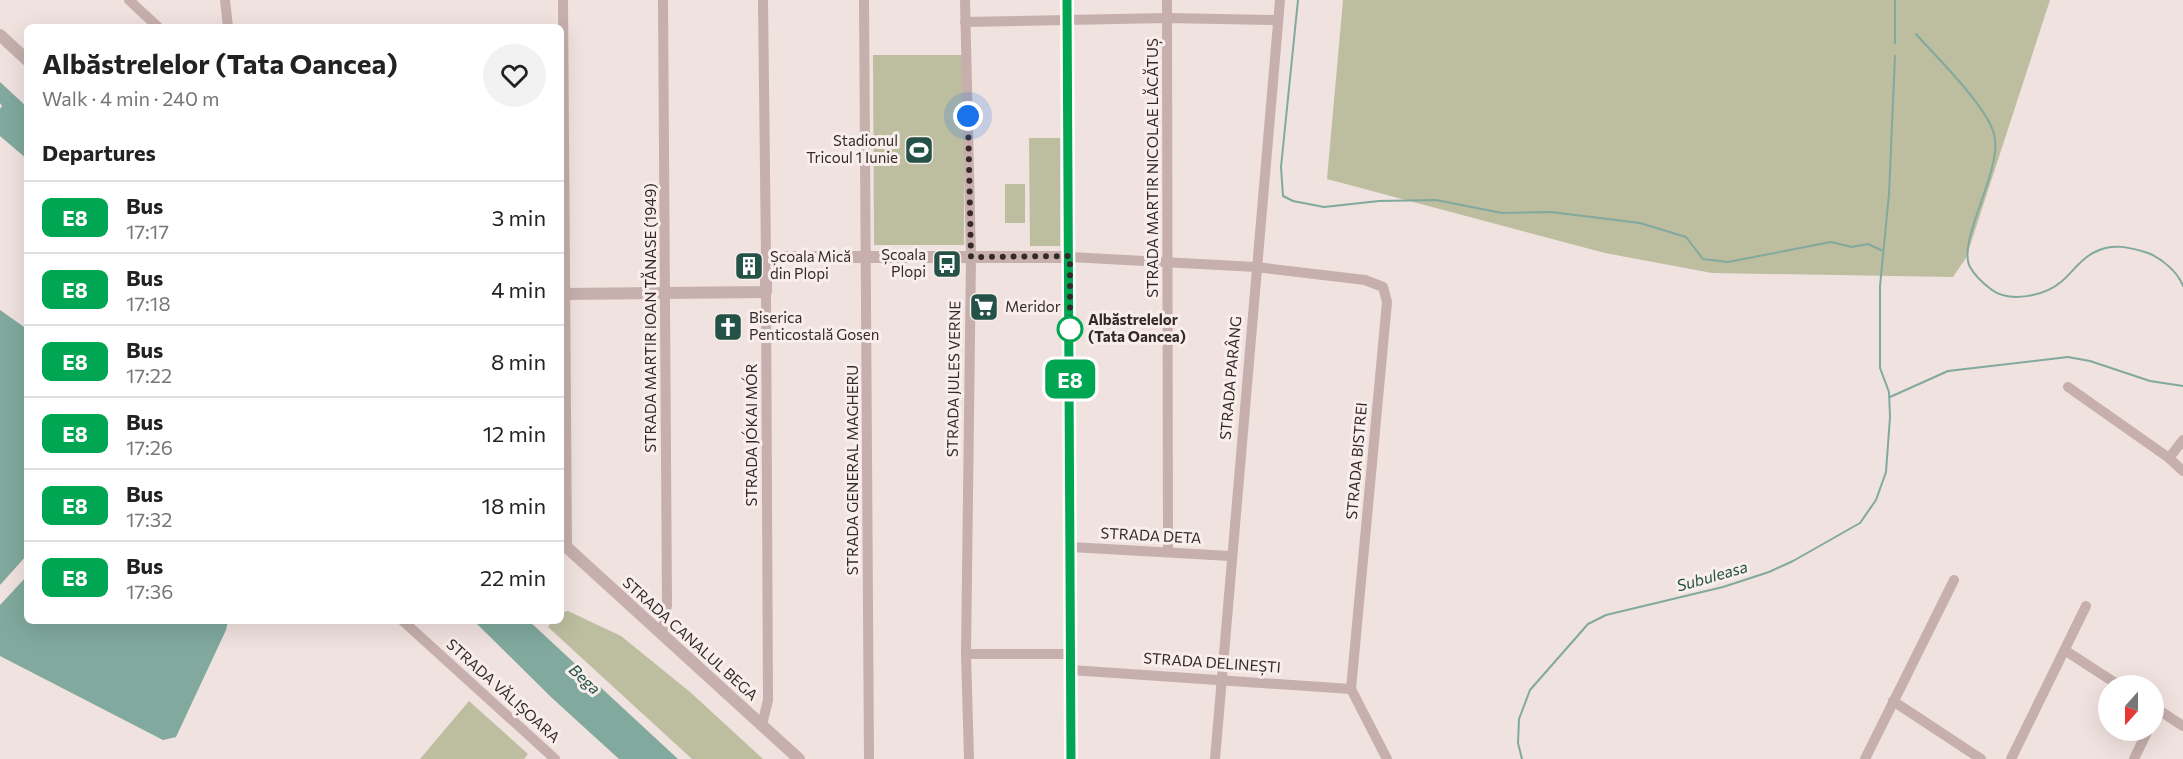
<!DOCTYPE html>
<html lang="en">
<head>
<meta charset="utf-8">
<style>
	body { margin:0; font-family:Commissioner,sans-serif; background:#f2f2f2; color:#222; height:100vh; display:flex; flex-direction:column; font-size:22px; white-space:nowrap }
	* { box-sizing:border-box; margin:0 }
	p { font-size:20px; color:#767676 }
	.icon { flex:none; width:33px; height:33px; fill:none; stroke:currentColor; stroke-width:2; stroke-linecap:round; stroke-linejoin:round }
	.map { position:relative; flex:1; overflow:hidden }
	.details { position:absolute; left:24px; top:24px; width:540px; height:600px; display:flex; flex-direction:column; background:#fff; border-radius:9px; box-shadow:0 6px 24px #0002 }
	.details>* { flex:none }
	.badge { padding:0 12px; border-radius:9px; font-size:21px; line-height:39px }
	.needle { width:39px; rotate:201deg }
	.fabs { position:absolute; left:2098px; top:675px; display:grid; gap:12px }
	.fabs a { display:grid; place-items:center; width:66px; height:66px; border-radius:50%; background:#fff; box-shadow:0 6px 24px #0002; font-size:30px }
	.you { position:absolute; width:30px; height:30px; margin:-15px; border:4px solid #fff; border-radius:50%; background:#1a73e8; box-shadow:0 0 0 9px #1a73e833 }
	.map>.badge { position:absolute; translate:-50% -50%; box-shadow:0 0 0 3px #fff }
	h2 { padding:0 18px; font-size:22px; line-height:54px }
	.round { display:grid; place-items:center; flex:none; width:63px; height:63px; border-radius:32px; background:#f2f2f2 }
	.headline { display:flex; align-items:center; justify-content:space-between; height:102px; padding:0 18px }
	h1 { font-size:28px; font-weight:700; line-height:45px }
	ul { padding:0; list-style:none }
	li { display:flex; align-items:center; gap:18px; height:72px; padding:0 18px; border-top:2px solid #e0e0e0 }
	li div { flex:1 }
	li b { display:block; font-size:22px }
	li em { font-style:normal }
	li .badge { min-width:66px; font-weight:700; text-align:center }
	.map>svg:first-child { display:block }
</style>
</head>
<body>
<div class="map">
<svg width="2183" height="759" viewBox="0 0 2183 759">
	<rect width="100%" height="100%" fill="#f0e2df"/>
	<g fill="#bdbda0">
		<path d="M1343,0h707l-84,258 -13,19 -241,-4 -107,-20 -278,-74z"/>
		<path d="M873,55h91v190h-90z"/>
		<path d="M1029,138h31v108h-30z"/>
		<rect x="1005" y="184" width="20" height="39"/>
		<path d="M568,611l53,25 69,56 73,67h-71l-144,-132 4,-6h9v-8z"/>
		<path d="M469,701l59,53 -4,5h-104z"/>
	</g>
	<g fill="#81a99e">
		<path d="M0,82l27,25v52l-27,-23v-27l2,-3 -2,-3z"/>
		<path d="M0,310l27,19v226l-27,30z"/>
		<path d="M27,576v45h201l-2,9 -50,107 -13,3 -163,-84v-51z"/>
		<path d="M474,621h55l149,138h-59l-67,-61z"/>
	</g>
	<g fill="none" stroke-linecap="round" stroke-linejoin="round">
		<g stroke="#81a99e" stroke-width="2">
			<path d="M1298,0l-17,167 2,29 10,5 31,6 55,-6 57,-1 66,13 49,-1 89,11 46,14 17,22 25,3 103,-20 21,5 16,-3 15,7"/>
			<path d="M1916,34c21,24 70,71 78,100 10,35 -38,107 -24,133 5,9 14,17 22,23 18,13 52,6 69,-8 11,-9 20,-24 34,-30 17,-9 35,-5 53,1 13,5 30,19 35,33"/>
			<path d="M1895,43v-43"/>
			<path d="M1890,397l58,-26 120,-14 22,4 60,20 33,5"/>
			<path d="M1522,759l-4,-16 1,-24 11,-29 58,-66 18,-9 117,-28 46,-15 24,-11 67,-38 16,-23 10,-28 4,-55 -1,-25 -9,-24v-82l9,-92 6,-138"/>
		</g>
		<g stroke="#c6afac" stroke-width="10">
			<path d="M129,0l29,27"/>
			<path d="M225,0l3,27"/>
			<path d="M563,0l4,547"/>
			<path d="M763,0l3,257"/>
			<path d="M864,0l5,759"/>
			<path d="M965,0l6,257 -5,397 3,105"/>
			<path d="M1167,0l1,551"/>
			<path d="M965,22l202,-4 111,2"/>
			<path d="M1070,257l186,10 109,13 18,7 4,15 -36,387 36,70"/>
			<path d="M2068,387l101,71 14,13"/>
			<path d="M2169,458l14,-18"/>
			<path d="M1071,547l159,9"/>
			<path d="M403,621l152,138"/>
			<path d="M662,634l5,-29 -4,-605"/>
			<path d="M2066,651l54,35"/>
			<path d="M966,654h105"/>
			<path d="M1071,670l280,19"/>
			<path d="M1893,701l88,58"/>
			<path d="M2154,707l29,19"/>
			<path d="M762,725l6,-25 -2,-408"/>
			<path d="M1215,759l65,-759"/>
			<path d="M1865,759l89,-179"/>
			<path d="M2011,759l75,-153"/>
			<path d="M2134,759l14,-29"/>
		</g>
		<g stroke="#c6afac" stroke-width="12">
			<path d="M1067,0l4,759"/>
			<path d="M0,35l27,25"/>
			<path d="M561,294l205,-2v-35h304"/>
			<path d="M561,542l238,217"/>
		</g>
	</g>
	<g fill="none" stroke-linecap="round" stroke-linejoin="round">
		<g stroke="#fff" stroke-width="14">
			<path id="line" d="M1067,0l4,759"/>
		</g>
		<use href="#line" stroke="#00a651" stroke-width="9"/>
		<path stroke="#352a2a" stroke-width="6" stroke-dasharray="0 10.8" d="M968,116l3,141 99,-1v73"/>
	</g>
	<defs>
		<g id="stadium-square" transform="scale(1.5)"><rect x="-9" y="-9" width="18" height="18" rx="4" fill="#245246" stroke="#f8eeeb"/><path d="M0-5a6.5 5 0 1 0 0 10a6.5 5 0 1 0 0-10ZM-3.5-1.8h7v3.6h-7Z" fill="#fff"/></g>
		<g id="bus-square" transform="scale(1.5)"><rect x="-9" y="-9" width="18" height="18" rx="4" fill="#245246" stroke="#f8eeeb"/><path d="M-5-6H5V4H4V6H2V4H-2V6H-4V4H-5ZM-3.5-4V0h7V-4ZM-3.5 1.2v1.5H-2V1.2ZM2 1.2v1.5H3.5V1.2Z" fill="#fff"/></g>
		<g id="building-square" transform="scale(1.5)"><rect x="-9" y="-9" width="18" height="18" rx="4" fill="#245246" stroke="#f8eeeb"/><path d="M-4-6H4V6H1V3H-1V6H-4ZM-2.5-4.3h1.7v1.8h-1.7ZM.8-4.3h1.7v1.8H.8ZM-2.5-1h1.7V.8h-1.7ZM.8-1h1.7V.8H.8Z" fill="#fff"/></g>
		<g id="supermarket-square" transform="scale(1.5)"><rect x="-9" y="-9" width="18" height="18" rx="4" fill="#245246" stroke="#f8eeeb"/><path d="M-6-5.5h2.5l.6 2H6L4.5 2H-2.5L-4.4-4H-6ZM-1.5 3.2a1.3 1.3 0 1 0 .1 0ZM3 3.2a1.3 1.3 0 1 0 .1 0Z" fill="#fff"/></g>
		<g id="church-square" transform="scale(1.5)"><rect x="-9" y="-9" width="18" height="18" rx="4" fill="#245246" stroke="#f8eeeb"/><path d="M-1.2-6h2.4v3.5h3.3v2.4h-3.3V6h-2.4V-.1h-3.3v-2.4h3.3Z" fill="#fff"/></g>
	</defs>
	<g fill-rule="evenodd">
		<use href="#stadium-square" x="919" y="150"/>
		<use href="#bus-square" x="947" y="264"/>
		<use href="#building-square" x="749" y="266"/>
		<use href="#supermarket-square" x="984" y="307"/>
		<use href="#church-square" x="728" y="327"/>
	</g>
	<circle fill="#fff" stroke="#00a651" stroke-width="3" cx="1070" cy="329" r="12"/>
	<g text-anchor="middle" stroke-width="6" stroke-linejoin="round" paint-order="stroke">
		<g font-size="15" fill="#352a2a" stroke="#f8eeeb" text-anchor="start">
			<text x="898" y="146" text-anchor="end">Stadionul<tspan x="898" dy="17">Tricoul 1 Iunie</tspan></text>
			<text x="926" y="260" text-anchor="end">Școala<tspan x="926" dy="17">Plopi</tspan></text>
			<text x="770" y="262">Școala Mică<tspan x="770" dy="17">din Plopi</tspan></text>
			<text x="1005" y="312">Meridor</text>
			<text x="749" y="323">Biserica<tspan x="749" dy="17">Penticostală Gosen</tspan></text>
		</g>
		<g font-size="15" fill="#352a2a" stroke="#f8eeeb">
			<text transform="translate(1153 168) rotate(-90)" y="5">STRADA MARTIR NICOLAE LĂCĂTUȘ</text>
			<text transform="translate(651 318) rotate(-90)" y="5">STRADA MARTIR IOAN TĂNASE (1949)</text>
			<text transform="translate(1231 378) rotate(-85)" y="5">STRADA PARÂNG</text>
			<text transform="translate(954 379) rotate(-89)" y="5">STRADA JULES VERNE</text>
			<text transform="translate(752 435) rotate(-90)" y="5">STRADA JÓKAI MÓR</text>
			<text transform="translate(1357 461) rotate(-85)" y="5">STRADA BISTREI</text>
			<text transform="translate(853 470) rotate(-90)" y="5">STRADA GENERAL MAGHERU</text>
			<text transform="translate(1151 536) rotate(3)" y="5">STRADA DETA</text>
			<text transform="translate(690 639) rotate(42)" y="5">STRADA CANALUL BEGA</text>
			<text transform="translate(1212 663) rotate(4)" y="5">STRADA DELINEȘTI</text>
			<text transform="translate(503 691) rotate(42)" y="5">STRADA VĂLIȘOARA</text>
		</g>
		<g font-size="15" font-weight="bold" fill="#352a2a" stroke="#f8eeeb" text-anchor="start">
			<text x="1088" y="325">Albăstrelelor<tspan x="1088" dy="17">(Tata Oancea)</tspan></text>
		</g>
		<g font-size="16" font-style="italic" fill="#245246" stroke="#f8eeeb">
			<text transform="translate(1712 576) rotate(-16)" y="6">Subuleasa</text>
			<text transform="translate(585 679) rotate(43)" y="6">Bega</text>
		</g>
	</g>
</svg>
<div class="fabs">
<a><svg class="needle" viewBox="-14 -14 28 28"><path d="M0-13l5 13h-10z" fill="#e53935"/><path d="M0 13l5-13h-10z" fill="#767676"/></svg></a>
</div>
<div class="you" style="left:968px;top:116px"></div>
<b class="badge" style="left:1070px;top:379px;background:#00a651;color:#fff">E8</b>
<section class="details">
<div class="headline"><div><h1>Albăstrelelor (Tata Oancea)</h1><p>Walk · 4 min · 240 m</p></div><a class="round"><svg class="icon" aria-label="heart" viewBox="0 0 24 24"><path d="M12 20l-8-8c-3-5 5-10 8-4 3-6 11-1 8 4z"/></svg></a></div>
<h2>Departures</h2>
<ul>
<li><span class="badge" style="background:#00a651;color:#fff">E8</span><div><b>Bus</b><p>17:17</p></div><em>3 min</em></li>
<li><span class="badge" style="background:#00a651;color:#fff">E8</span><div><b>Bus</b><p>17:18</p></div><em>4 min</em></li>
<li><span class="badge" style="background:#00a651;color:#fff">E8</span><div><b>Bus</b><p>17:22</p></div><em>8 min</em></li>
<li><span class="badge" style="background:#00a651;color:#fff">E8</span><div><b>Bus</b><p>17:26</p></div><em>12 min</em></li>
<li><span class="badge" style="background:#00a651;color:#fff">E8</span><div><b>Bus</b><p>17:32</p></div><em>18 min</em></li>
<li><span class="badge" style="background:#00a651;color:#fff">E8</span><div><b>Bus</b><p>17:36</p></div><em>22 min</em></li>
</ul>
</section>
</div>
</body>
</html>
